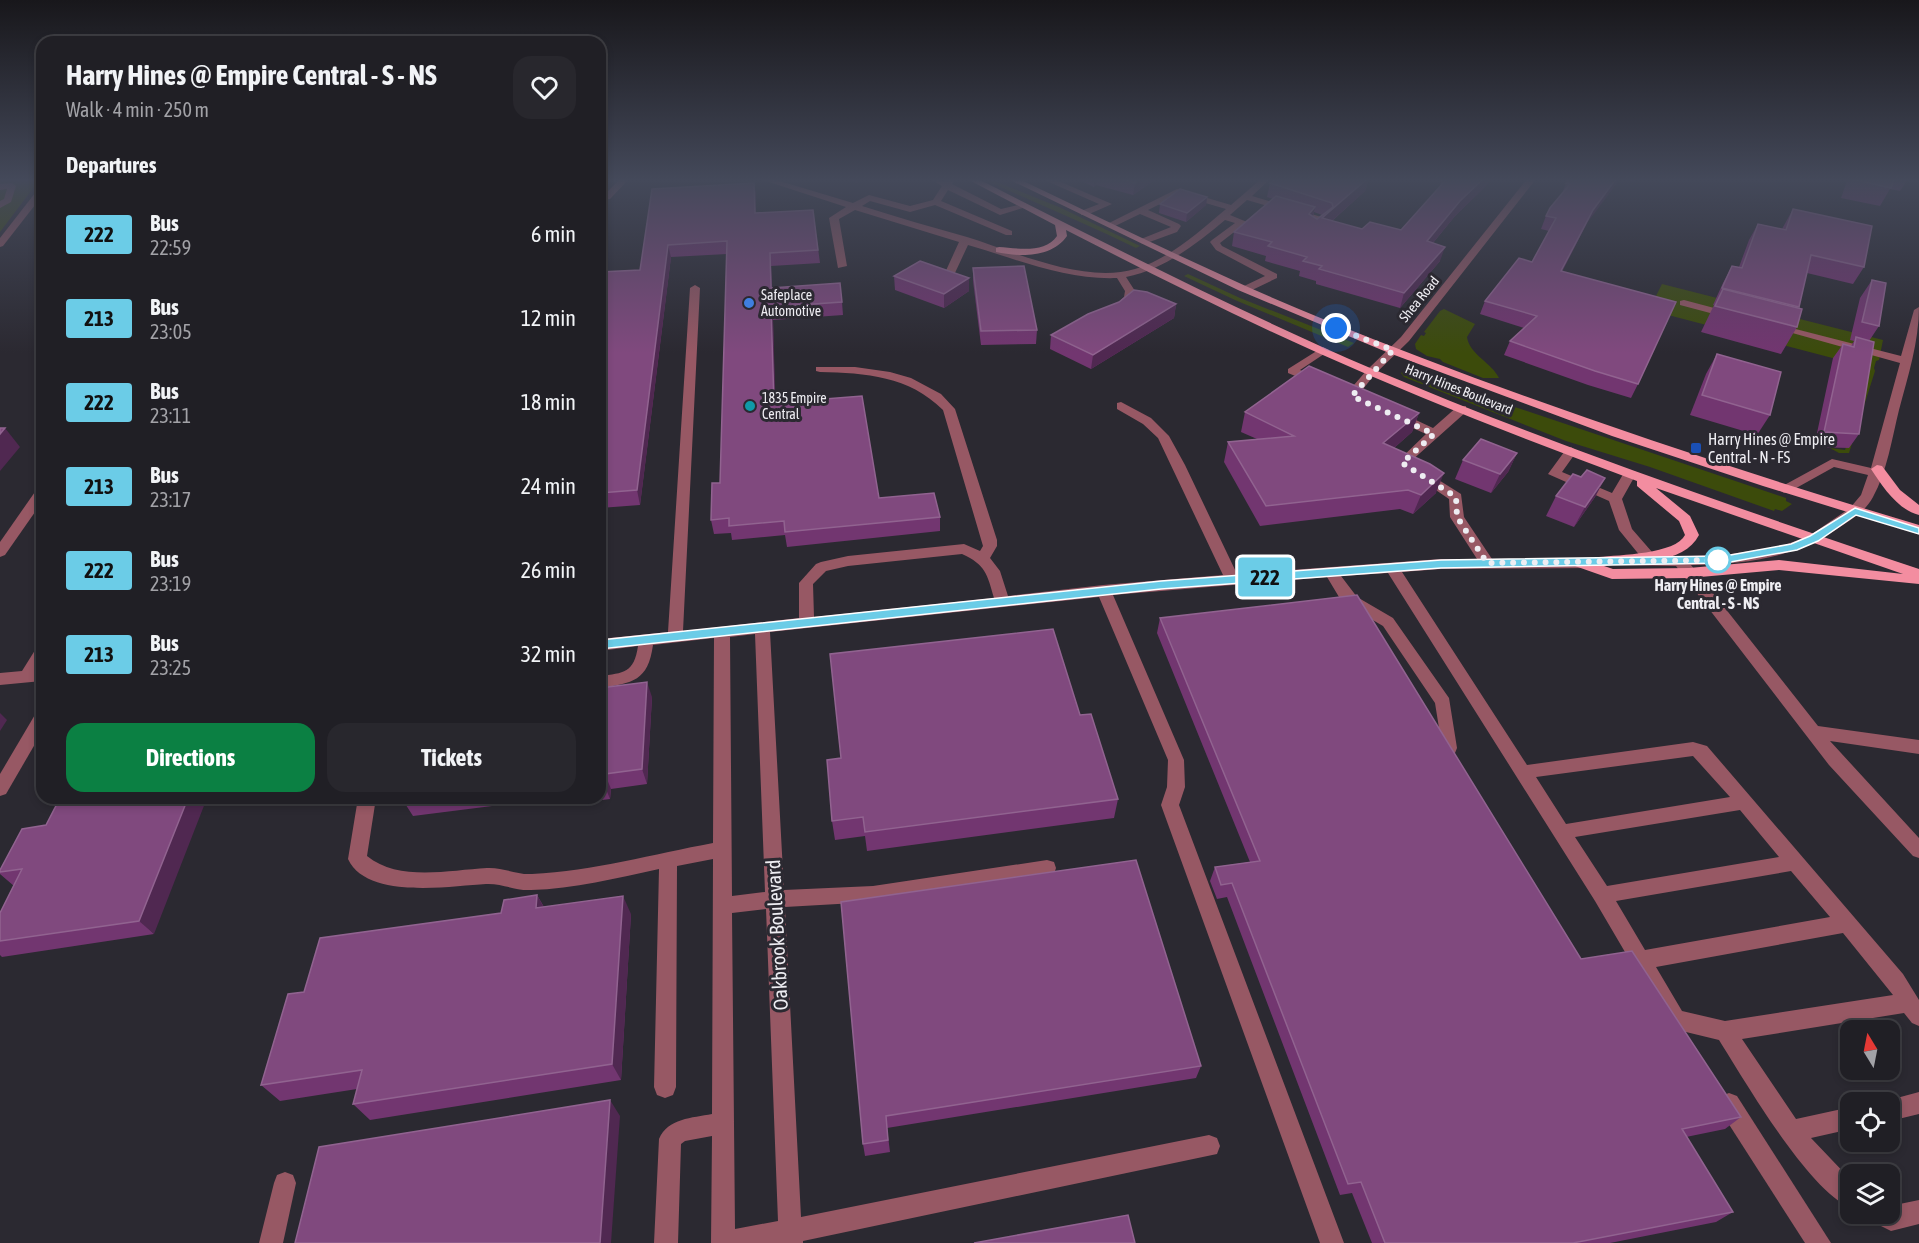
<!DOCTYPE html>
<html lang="en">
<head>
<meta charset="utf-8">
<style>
	body { margin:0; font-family:"Asap Condensed",sans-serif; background:#28272d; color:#f1f3f6; height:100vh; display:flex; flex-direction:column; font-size:22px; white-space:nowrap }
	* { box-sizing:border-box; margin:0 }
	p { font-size:20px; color:#a2a2a7 }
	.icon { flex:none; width:33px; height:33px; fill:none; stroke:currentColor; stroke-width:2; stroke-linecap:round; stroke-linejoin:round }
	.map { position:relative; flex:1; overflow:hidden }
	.details { position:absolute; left:36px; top:36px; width:570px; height:768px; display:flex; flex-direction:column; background:#201f25; border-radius:18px; box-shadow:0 3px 9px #0003,0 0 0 2px #3d3d42 }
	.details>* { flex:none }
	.badge { padding:0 12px; border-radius:4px; font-size:21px; line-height:39px }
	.needle { width:39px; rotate:350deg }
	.buttons { position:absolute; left:1840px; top:1020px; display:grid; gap:12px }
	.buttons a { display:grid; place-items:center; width:60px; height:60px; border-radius:12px; background:#201f25; box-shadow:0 3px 9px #0003,0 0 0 2px #3d3d42; font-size:30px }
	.you { position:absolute; width:30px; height:30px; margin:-15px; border:4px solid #fff; border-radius:50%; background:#1a73e8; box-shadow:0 0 0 9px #1a73e833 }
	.map>.badge { position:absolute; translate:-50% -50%; box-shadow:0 0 0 3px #fff }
	h2 { padding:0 30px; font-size:22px; line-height:54px }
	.round { display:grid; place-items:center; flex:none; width:63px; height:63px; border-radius:18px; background:#28272d }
	.summary { display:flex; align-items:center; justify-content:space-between; height:102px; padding:0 30px }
	h1 { font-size:28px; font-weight:700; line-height:45px }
	.button { display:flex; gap:12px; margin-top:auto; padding:12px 30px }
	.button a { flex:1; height:69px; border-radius:18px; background:#0b8043; color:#fff; font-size:24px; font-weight:700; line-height:69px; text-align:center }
	.button a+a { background:#28272d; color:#f1f3f6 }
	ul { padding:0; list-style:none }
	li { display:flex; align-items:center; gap:18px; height:84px; padding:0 30px }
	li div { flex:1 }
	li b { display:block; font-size:22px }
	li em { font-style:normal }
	li .badge { min-width:66px; font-weight:700; text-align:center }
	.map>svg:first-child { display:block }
</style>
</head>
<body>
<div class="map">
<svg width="1919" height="1243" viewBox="0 0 1919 1243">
	<rect width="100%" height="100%" fill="#2b2931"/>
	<g fill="#3c4b0b">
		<path d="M0,179h40l-40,53z"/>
		<path d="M992,180l67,27 81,39 -4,2c-49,-24 -99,-44 -148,-67z"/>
		<path d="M1188,274l52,24 114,45 -6,4 -113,-47 -51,-24z"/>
		<path d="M1662,284l221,56 -4,20 -3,1 -2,7 1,3 -26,82h-10l-9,-5 15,2 8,-24 10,-60 -214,-56z"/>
		<path d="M1444,309l31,15 -8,13c2,17 25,26 32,41h-16l-40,-16 -3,-3 -13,-3 -11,-7 -1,-5 6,-9 3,1 2,-3 -2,-1 16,-21z"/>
		<path d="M1405,370l381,128v3l6,3 -10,7 -7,-2 -1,2 -124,-44 -84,-26 -162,-64 -3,-4z"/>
	</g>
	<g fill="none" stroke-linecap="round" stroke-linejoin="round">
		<g fill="#975864" fill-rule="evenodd">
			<path d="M620,179h9l-19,20 -10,1v-6h5z"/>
			<path d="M760,179h13l80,24 16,-8 41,11 23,-6 9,-14 -12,-7 15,2 2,-2h8l-3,5 49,25 25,-6v4l-26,8 -52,-25 -7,11 71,30v4h-6l-71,-30 -25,7 -40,-11 -8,5c34,11 70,21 105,31 48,15 117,47 168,32 34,-10 64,-37 91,-60l-48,-14 -30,15 31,14 2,2 -4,6 -33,12 -3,-1v-4l30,-12 -31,-13 -27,13 -8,-2 72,-36 54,16 30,-26h9l-18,17 76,23 -15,12 -5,-3 8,-8 -69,-20 -17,15 17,7 -27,21 2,3 55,28v4l-27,13h-8v-4l23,-11 -49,-26 -6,-8 2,-2 23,-17 -10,-3c-30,25 -60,49 -99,57l9,14 -1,7 -17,13 -5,-3 12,-11 1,-6 -8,-13c-51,2 -101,-19 -149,-33l-14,30 -9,2 -1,-2 15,-33 -104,-32 -16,9 8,47 -9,2 -9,-50 17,-11z"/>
			<path d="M1019,179h13l-16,5v-4z"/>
			<path d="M1042,179h12l58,25 -25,11h-6v-4l18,-7z"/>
			<path d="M1527,179h9l-127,162 -34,33 -20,25h-8v-6l20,-23 34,-33z"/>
			<path d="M0,184l12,-1 4,3 -5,16 -11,6v-7l4,-2 3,-10 -7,1z"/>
			<path d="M42,187v9l-39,50 -3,1v-9l39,-50z"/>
			<path d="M695,285l5,3 -17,343 116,-13v-35l17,-19 5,-2 27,-6 116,-12 16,7 3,-5 -40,-136c-34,-34 -77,-37 -123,-38l-4,-1v-4h39l35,5 21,6 30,16 14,15 42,131v6l-7,12 10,13 8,25 95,-11 120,-10 -65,-137 -15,-14 -26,-15v-6l4,-1 30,16 18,18 16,29 52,109 204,-15h36l-27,-42 -1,-18 -53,-36 30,-29 -31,-14v-6h8l30,14 25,-22h8v6l-56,50 51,32 3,23 28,42 100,-1 7,5 -7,5 -151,1 -39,3 125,193 166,-23 14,4 196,228 16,26v26l-7,-3 -8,-10 -162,26 54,80 55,-12v22l-40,9 40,42v28c-44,-19 -106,-127 -132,-168l-33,-8 -7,3 -7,-3 -77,-131 -207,-328 -47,3 16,21 36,21 56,80 8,50 -2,5 -6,2 -6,-2 -8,-50 -52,-77 -36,-21 -8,-8 -12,-20 -214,18 71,165 1,27 -6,18 165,438h-24l-159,-438 6,-18 1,-27 -69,-163 -329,35 14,258 89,-4 174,-26 7,2 2,6 -2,6 -7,2 -174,26 -88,5 16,310 408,-82 8,3 3,8 -3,8 -414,87v2h-92l1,-107 -27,5 -4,3 -3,99h-24l5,-104c9,-21 33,-21 53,-25l1,-255 -36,7 -1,221 -3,8 -8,3 -8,-3 -3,-8 5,-218c-42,9 -85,20 -128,21 -15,1 -30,-7 -45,-6 -36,2 -119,16 -138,-25l10,-61h18l-9,58c32,26 82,14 120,12 15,-1 30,7 45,6 61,-3 122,-20 181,-31l1,-205 -61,7c-5,36 -20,38 -53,43v-12c24,-3 34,-3 38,-30l-38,5v-12l68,-7 22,-344zM962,554c24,11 25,20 32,44l-180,19 -1,-33 13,-13 22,-5zM755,634l10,258 -33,4 -2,-259zM1693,756l37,41 -164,27 -30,-47zM1740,810l39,47 -172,29 -32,-49zM1791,871l39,46 -185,33 -29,-49zM766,909l12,312 -43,8 -3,-316zM1843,933l50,62 -168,26 -43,-10 -26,-44z"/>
			<path d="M1684,300l49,13 1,2 -5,3 -49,-13v-4z"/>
			<path d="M1919,307c0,35 -11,69 -20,103 -7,28 -12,62 -26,87 -7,13 -18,20 -30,28 -47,33 -95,39 -152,40l127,161 101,14v14l-89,-13 89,97v20l-6,-2 -84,-91 -153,-199 -56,-1 -2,-3 2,-3 21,-2 -22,-27 -10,-29 -61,-27 19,-26 4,-1 6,4 -15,21 50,21 13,-22h10l1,3 -14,25 10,30 20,23 1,5 72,-2 57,-9 27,-10 41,-28 11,-13 7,-20 -34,-8 -45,25 -5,1 -7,-4 55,-30 39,9 29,-105 -129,-36 5,-3 125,32 13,-46z"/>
			<path d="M1323,347l6,3 -2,2 -27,18 20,9v4h-8l-24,-10v-4z"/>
			<path d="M42,488v14l-37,53 -5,2v-15l37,-53z"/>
			<path d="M42,645v19l-3,5h3v12l-42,4v-12l22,-2 15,-24z"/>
			<path d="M42,711v21l-36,62 -6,2v-22l36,-61z"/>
			<path d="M1919,1092v22l-29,7v-19h-8z"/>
			<path d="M1729,1093l8,3 94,147h-26l-84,-131 -3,-8 3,-8z"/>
			<path d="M285,1172l8,3 3,8 -13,60h-24l15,-60 3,-8z"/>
			<path d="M1919,1200v24l-28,7 -18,-9 -4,-8h21v-8z"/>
		</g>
		<g fill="#f38da0" fill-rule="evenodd">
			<path d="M967,179h11c131,66 262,133 397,191 178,75 361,138 544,199v15l-140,-14 -90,8 -77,1 -37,-13 -2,-3 7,-5 12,4 7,-5c20,-2 77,-3 86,-22l-6,-14 -42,-35v-5c-108,-40 -216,-82 -321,-129 -85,-38 -168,-80 -250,-122l1,6c-15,22 -48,21 -71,16v-4l3,-1c18,1 46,7 58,-11l-2,-11zM1656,488l247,86 -124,-14 -90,8 -76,1 -9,-3c29,-4 80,-1 95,-31l-9,-19z"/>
			<path d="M1008,179h11c101,48 201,98 304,140 195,79 395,146 596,206v9l-156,-48 -151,-50 -223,-83 -151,-63z"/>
			<path d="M1877,465l5,1 18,24 19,15v10c-21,-5 -37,-29 -48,-46z"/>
		</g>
	</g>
	<g fill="#723670" fill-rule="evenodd">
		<path d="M845,179h18l-6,4z"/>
		<path d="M1077,179h79l-23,16 -37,-10 -2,2z"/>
		<path d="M1275,179h94l-4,12 -33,30 30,8 39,1 38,-42 2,-7 2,-2h50l-38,37 -22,27 7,18 -40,47 -84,-24v-3l-17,-5 1,-5 -35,-10 1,-5 -34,-10 2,-14 39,-33 -6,-2 3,-14zM1314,212l8,3 -5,4 -4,-3z"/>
		<path d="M1570,179l17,44 -25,48 76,113 -7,14 -43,-13 -84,-30 6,-14 14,-13 -44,-14 5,-13 47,-39 17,-31 -8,-2 5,-13 16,-22 4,-11z"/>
		<path d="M1622,179h14l-2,3z"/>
		<path d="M1839,179h69l-8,12 -10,-2 -10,17 -39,-8 6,-17z"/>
		<path d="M754,183l2,12v18l57,-3 7,53 -49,3 1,22 70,14 1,13 -70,5 2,83 104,95 61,19v14l-153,16 -2,-12 -53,5 -1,-7 -17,1 -3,-14 9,-37 7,-229 -56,3 -31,248 -40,3v-236l40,-2 12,-81z"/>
		<path d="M1207,197l-1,8 -20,17 -27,-9 1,-9z"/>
		<path d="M1793,209l71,58 -11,17 -46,-11 -9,35 -1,19 -16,27 -80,-22 13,-27h-1l10,-22 9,-17 7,1 10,-27 9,-16 24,5z"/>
		<path d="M973,268l64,62 -1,14 -55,1 -8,-64z"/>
		<path d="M894,276l75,2v13l-25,17 -49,-18z"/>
		<path d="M1872,280l7,46 -10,15 -10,93 -10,14 -35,-1 19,-89 10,-14 8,2 3,-5 -4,-1 10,-42z"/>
		<path d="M1176,304l-2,14 -83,51 -41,-20 1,-14z"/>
		<path d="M1717,354l53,61 -13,20 -67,-20 16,-41z"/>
		<path d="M1245,412l174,1 -7,19 -18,16 42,45 -23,21 -13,-5 -140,17 -36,-64 4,-20 29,-3 -16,-7z"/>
		<path d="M1517,453l-9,19 -17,21 -36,-14 8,-19z"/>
		<path d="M1581,477l24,1 -10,19 -21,30 -28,-11 10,-20z"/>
		<path d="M1160,618l421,341 160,158 -16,12 -39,8 47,75 -17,10 -106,21h-238l-20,-50 -12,2 -113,-298 -10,2 -7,-18 5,-14 35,-5 -93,-229z"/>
		<path d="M600,688l52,9 -5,87 -36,5 -1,10 -46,6 -3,-7h39z"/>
		<path d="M1080,715l38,84 -4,19 -247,33 -2,-15 -30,4 -3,-19 9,-63z"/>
		<path d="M405,798h151l-143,18 -9,-14z"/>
		<path d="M46,825l108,109 -152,23 -2,-2v-42l14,-27 -14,-12v-4z"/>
		<path d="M537,895l7,12 87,7 -10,166 -251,40 -17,-16 4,-15 -77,12 -19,-16 43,-93 197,-79z"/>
		<path d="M841,902l360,164 -5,12 -309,50 3,24 -25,4 -2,-12z"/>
	</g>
	<g fill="#502851">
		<path d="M857,179h6l-6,4z"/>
		<path d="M1094,179h3l-1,6 -2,2z"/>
		<path d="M1140,179h16l-23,16 2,-12z"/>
		<path d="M1367,179h2l-4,12 -46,41 3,-14z"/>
		<path d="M1483,179h10l-38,37 -33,40 5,-15 33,-40z"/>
		<path d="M1616,179h4l-33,44 -31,61 5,-13 32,-61z"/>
		<path d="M754,183l2,12v31l-1,-13z"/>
		<path d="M1207,197l-1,8 -20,17 1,-9z"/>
		<path d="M1315,207l-3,14 -3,-7z"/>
		<path d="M668,245l3,12 -31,248 -3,-15z"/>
		<path d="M1445,247l-5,14 -40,47 4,-15z"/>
		<path d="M969,278v13l-25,17v-14z"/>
		<path d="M1176,304l-2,14 -83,51 2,-14z"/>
		<path d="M771,307l2,13 3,97 -2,-14z"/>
		<path d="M1419,413l-7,19 -35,31 6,-20z"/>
		<path d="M5,428l15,19 -20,24v-37z"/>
		<path d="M1517,453l-9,19 -17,21 9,-19z"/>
		<path d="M1444,473l-8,20 -23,21 8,-19z"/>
		<path d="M1605,478l-10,19 -21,30 11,-20z"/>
		<path d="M647,682l5,15 -5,87 -5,-15z"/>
		<path d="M0,713l7,7 -7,11z"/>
		<path d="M605,774l6,15 -1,10 -6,-15z"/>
		<path d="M188,798h19l-53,136 -15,-13z"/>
		<path d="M537,895l10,18 -11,-5z"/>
		<path d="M623,896l8,18 -10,166 -9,-16z"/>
		<path d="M610,1100l10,16 -9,127h-11z"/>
	</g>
	<g fill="#80497e" stroke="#916390" stroke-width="1.5">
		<path d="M1121,179h19l-5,4z"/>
		<path d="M1275,179h92l-45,39 40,11 8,-7 31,8 43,-48 -3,-1 2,-2h40l-23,22 -33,40 18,6 -41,46 -85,-24 3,-3 -19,-5 4,-4 -39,-11 4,-4 -38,-10 42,-36 39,11 -6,7 8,5 16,-12 -1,-4 -62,-20z"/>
		<path d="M1570,179h46l-23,31 -32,61 115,31 -38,82 -43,-13 -85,-30 27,-25 -52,-15 34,-43 13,4 24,-44 -10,-2 4,-8 20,-24 -4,-1z"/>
		<path d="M1852,179h42l-3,9z"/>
		<path d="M754,183l1,30 58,-3 5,40 -48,3 1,35 69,-5 2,19 -71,5 3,96 88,-7 17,102 55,-5 6,24 -155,15 -1,-11 -55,5v-8l-18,2 1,-37h8l7,-242 -59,4 -31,245 -37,3v-221l40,-2 12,-81z"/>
		<path d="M1180,189l27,8 -20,16 -27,-9z"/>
		<path d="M1793,209l79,17 -8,41 -53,-12 -12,52 -77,-19 10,-22 10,2 16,-44 28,6z"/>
		<path d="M920,261l49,17 -25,16 -50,-18z"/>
		<path d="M1024,266l13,64 -56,1 -8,-63z"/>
		<path d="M1872,280l14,3 -7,43 -17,-4z"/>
		<path d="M1723,289l79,20 -5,18 -82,-21z"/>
		<path d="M1134,290l13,2 29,12 -83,51 -42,-20 37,-21 31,-12z"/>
		<path d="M1856,337l18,5 -15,92 -35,-2 19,-88 11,3z"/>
		<path d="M1717,354l64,18 -11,43 -68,-20z"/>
		<path d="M1309,366l110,47 -36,30 47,21 14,9 -23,22 -13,-5 -142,16 -38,-64 66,-6 -49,-24z"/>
		<path d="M0,428h5l-5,6z"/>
		<path d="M1481,439l36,14 -17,21 -37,-14z"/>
		<path d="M1587,470l18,8 -20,29 -29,-11 17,-22 8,3z"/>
		<path d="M1357,595l224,364 51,-8 109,166 -59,12 51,83 -160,31h-188l-24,-61 -13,2 -116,-301 -11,2 -6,-18 45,-6 -100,-243z"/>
		<path d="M1053,629l27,86 11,-1 27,85 -253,33 -2,-15 -31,4 -5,-61 14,-2 -11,-104z"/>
		<path d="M647,682l-5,87 -37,5 -1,10 -4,1v-97z"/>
		<path d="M60,798h128l-49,123 -139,20v-28l22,-44 -22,3v-2l22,-41 24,-4z"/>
		<path d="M405,798h29l-30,4z"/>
		<path d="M1136,860l65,206 -315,50 2,24 -25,4 -22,-242z"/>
		<path d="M537,895l-1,13 87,-12 -11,168 -259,40 9,-34 -101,15 27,-91 16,-2 16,-54 181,-25 3,-13z"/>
		<path d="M610,1100l-10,143h-305l24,-96z"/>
		<path d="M1128,1215l7,28h-161z"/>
	</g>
	<linearGradient id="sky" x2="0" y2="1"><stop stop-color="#18171b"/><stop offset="0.51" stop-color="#44495a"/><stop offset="1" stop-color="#44495a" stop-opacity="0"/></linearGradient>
	<rect width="1919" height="353" fill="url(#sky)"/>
	<path fill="#6bcce7" stroke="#fff" stroke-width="1.5" d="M1855,508l64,20v6l-63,-19 -38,26 -21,9 -72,13 -284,5 -280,21 -561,60 -6,-4 6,-5 561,-59 280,-21 284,-4 66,-12 19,-8z"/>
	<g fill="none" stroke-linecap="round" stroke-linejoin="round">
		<path stroke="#eeedf2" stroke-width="6" stroke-dasharray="0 10.8" d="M1336,328l57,22 -41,46 82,38 -32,29 54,34 1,20 30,46 238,-3h-7"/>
	</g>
	<circle fill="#3f7fe0" stroke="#2b2931" stroke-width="2" cx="749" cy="303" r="6"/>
	<circle fill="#0f9aa8" stroke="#2b2931" stroke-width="2" cx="750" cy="406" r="6"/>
	<rect fill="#1a4fb4" stroke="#2b2931" stroke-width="2" x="1690" y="442" width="12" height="12" rx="3"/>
	<circle fill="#fff" stroke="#6bcce7" stroke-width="3" cx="1718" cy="560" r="12"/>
	<g text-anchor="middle" stroke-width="6" stroke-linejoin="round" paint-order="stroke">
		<g font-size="14" fill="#eeedf2" stroke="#2b2931" text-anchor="start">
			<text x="761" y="300">Safeplace<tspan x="761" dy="16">Automotive</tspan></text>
			<text x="762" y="403">1835 Empire<tspan x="762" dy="16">Central</tspan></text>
		</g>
		<g font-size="14" fill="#eeedf2" stroke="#2b2931">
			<text transform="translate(1419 299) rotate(-51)" y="5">Shea Road</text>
			<text transform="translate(1459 389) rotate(22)" y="5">Harry Hines Boulevard</text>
		</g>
		<g font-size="16" fill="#eeedf2" stroke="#2b2931" text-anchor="start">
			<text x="1708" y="445">Harry Hines @ Empire<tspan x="1708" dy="18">Central - N - FS</tspan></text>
		</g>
		<g font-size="16" font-weight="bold" fill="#eeedf2" stroke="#2b2931">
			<text x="1718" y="591">Harry Hines @ Empire<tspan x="1718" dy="18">Central - S - NS</tspan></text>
		</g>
		<g font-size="20" fill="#eeedf2" stroke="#2b2931">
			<text transform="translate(777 935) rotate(-93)" y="7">Oakbrook Boulevard</text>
		</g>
	</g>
</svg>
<div class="buttons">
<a><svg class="needle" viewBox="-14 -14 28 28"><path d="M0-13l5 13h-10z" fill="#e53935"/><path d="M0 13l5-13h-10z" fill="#a2a2a7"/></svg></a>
<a><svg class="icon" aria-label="locate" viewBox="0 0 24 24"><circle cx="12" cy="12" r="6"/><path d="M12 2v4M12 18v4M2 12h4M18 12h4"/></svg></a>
<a><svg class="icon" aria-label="layers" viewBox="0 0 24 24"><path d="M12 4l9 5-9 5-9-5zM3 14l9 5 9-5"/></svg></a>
</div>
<div class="you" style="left:1336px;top:328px"></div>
<b class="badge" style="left:1265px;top:577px;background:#6bcce7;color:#111">222</b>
<section class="details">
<div class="summary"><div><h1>Harry Hines @ Empire Central - S - NS</h1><p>Walk · 4 min · 250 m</p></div><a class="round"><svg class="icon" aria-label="heart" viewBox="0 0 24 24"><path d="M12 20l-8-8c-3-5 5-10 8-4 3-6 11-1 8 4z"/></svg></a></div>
<h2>Departures</h2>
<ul>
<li><span class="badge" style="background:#6bcce7;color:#111">222</span><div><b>Bus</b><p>22:59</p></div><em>6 min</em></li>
<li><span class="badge" style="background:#6bcce7;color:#111">213</span><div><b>Bus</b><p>23:05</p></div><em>12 min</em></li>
<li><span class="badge" style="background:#6bcce7;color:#111">222</span><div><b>Bus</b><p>23:11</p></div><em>18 min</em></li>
<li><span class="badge" style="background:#6bcce7;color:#111">213</span><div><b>Bus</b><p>23:17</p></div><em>24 min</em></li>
<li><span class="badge" style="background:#6bcce7;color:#111">222</span><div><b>Bus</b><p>23:19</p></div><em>26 min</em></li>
<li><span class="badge" style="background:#6bcce7;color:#111">213</span><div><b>Bus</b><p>23:25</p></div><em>32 min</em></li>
</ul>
<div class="button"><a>Directions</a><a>Tickets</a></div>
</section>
</div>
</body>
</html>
